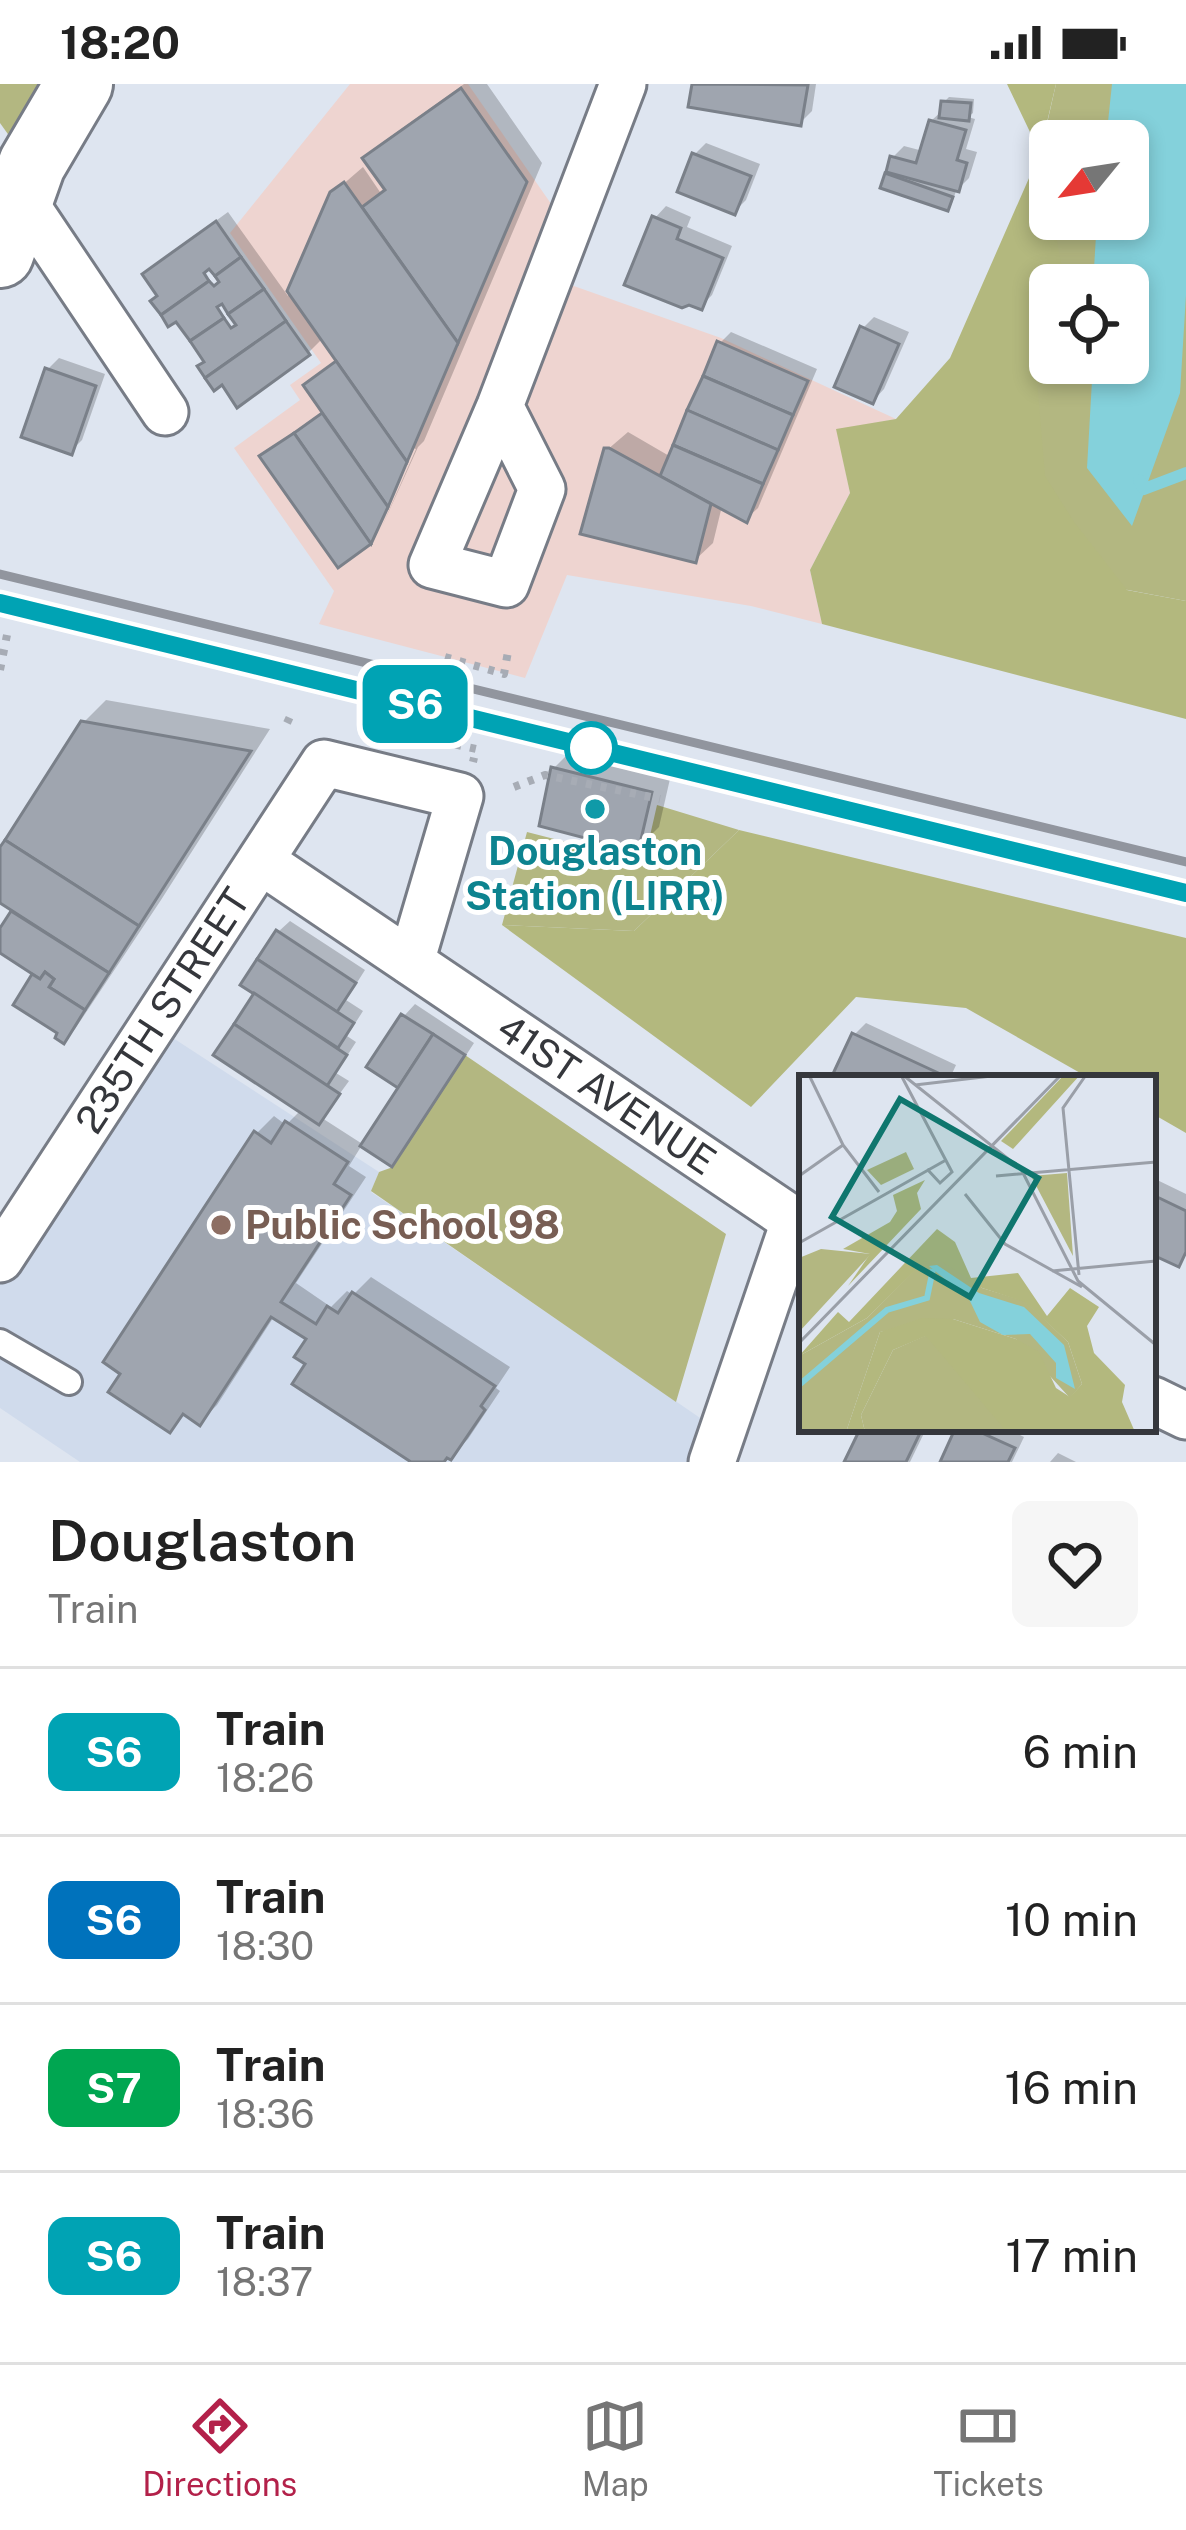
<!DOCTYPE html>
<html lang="en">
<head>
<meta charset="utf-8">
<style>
	body { margin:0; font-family:"Public Sans",sans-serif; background:#f6f6f6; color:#222; height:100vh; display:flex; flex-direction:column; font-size:45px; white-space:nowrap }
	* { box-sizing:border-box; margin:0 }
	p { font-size:39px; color:#767676 }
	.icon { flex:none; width:66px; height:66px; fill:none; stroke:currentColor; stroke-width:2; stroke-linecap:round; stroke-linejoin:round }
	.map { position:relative; height:1378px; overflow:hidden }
	.drawer { display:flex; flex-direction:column; background:#fff; flex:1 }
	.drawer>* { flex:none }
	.badge { padding:0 24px; border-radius:18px; font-size:42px; line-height:78px }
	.needle { width:78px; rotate:240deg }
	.controls { position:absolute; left:1029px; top:36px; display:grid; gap:24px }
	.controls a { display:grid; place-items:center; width:120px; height:120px; border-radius:18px; background:#fff; box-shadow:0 6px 18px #0003; font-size:60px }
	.map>.badge { position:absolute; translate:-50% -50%; box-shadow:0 0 0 6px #fff }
	.round { display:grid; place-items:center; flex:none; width:126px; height:126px; border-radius:18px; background:#f6f6f6 }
	.overview { display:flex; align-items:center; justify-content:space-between; height:204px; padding:0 48px }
	h1 { font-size:57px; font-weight:600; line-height:90px }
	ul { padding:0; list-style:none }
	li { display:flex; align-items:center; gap:36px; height:168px; padding:0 48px; border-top:3px solid #e0e0e0 }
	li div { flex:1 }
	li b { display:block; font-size:45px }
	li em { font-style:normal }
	li .badge { min-width:132px; font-weight:700; text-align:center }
	.status { display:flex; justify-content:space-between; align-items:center; height:84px; padding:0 60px; background:#fff; direction:ltr }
	.status svg { height:33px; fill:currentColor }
	.tabs { display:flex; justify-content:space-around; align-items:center; height:168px; border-top:3px solid #e0e0e0; background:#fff; font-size:33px; color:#767676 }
	.tabs a { display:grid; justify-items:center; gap:6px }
	.tabs .active { color:#b3214a }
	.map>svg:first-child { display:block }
</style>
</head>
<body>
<div class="status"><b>18:20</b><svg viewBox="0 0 49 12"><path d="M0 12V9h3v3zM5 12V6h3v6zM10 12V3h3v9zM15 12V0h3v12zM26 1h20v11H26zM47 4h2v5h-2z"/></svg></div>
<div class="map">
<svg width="1186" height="1378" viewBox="0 0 1186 1378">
	<rect width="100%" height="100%" fill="#dee5f0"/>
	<path fill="#eed4d0" d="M350,0h118l104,150 -18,45 167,59 175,81 -59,11 13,63 -40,77 12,54 -71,-18 -184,-31 -42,103 -206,-54 15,-33 -100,-143 66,-48 -10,-15 31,-22 -91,-130z"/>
	<path fill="#d0dbec" d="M153,941l226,147 -8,20 351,241 -10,29h-632l-80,-54v-149z"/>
	<g fill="#b3b781" fill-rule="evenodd">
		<path d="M0,0h57l-42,60 -15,-21z"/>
		<path d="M1056,0h130v517l-111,-21 -93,-111 36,-218zM1050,57h78v78h-78zM1050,201h78v78h-78z"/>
		<path d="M657,721l82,25 -105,101 -132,-6 25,-93 117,30z"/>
		<path d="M465,971l261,179 -50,168 -305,-211 8,-19 14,-5z"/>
	</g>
	<g fill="#b3b87e">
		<path d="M1007,0h49l-16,68 10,52v15h3l12,66h-15v57l-13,38 8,96 29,46 53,68 59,11v118l-364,-95 -12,-54 40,-77 -14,-64 60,-10 54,-61 90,-205z"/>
		<path d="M739,746l447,108v195l-33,-19v-36h-64l-123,-70 -110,-11 -105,110 -249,-182 132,6z"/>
	</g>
	<path fill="#84d1db" d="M1112,0h74v211l-6,98 -48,133 -45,-58 6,-105h35v-78h-35l4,-66h31v-78h-22z"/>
	<g fill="#0003" fill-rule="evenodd">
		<path d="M464,0h23l55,79 -118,278 -6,6 -38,84 36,-82 -6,-2 -40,95 -107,-85 12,-12 49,-34 -6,-37 21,-15 -16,-21 -15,15 -70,50 -78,-108 -2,-32 70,-51 60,84 45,-103 30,-26 17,25 6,-5 -20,-28 17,-17zM210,181l13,17 -10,8 -14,-18zM223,216l17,25 -9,7 -18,-26z"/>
		<path d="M695,0h121l-4,27 -12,12 -108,-18z"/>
		<path d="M949,13l25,2 -1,14 -5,4 7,2 -9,30 11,3 -8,26 -13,13 -4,12 -5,5 -59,-33 4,-4 1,-14 11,-11 19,5 8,-30 12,-11 1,-8z"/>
		<path d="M706,59l54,21 -14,36 -12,12 -39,-58z"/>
		<path d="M666,122l25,11 -4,10 45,19 -20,49 -11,11 -46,-88z"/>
		<path d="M874,233l35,15 -25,57 -11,12 -10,-73z"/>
		<path d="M731,248l86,37 -59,139 -12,11 -24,-13 -9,37 -18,17 -88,-110 21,-18 43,25 49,-114z"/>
		<path d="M59,274l46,16 -23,66 -11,11 -23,-82z"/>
		<path d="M106,616l164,29 -109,171 -86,129 -12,11 -1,-8 -45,-28 20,-31 -37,-23v-16l16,-24 -16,-10v-47l83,-130z"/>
		<path d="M576,662l96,24 -13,57 -22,22 -83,-81z"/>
		<path d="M290,837l75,49 -19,30 17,11 -16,25 9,6 -20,31 13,8 -27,37 42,27 38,-58 2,-71 11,-12 59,39 -71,109 -11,12 -30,-19 -13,21 17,11 -70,106 35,24 16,-16 6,4 18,-18 139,90 -14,21 4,3 -32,48 -23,23h-29l-120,-79 13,-20 1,-25 -35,-23 -58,90 -17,17 -14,-10 -17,17 88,-296 17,-17 12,9 16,-16 -44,-117 20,-60z"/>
		<path d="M866,939l90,42 -6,13h-116l21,-44z"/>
		<path d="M1153,1094l33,16v61l-8,8 -25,-12z"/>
		<path d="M863,1345h63l-16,33h-63z"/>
		<path d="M958,1345h50l16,8 -12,25h-69z"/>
		<path d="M1058,1369l18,9h-26z"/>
	</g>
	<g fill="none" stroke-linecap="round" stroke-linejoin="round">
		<path stroke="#84d1db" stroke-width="12" d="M1139,396l5,9 42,-16"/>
	</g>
	<g fill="#9fa5af" stroke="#7a8089" stroke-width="3">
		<path d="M692,0l116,1 -7,41 -113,-19z"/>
		<path d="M461,4l66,94 -69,161 -96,-136 23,-17 -23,-32z"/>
		<path d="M941,17l30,2 -2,18 -30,-3z"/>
		<path d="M929,36l37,10 -9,30 10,3 -8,29 -73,-20 4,-16 26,7z"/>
		<path d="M692,69l59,23 -16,39 -58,-23z"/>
		<path d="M885,89l68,24 -5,14 -68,-23z"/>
		<path d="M344,98l114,161 -51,119 -120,-171 43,-99z"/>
		<path d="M652,132l29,12 -4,11 46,19 -21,52 -13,-5 -7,3 -58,-23z"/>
		<path d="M216,137l25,36 -26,19 -6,-7 -5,4 5,8 -48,34 -11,-14 7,-5 -15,-22z"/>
		<path d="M241,173l23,32 -36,25 -6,-10 -5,3 7,11 -34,23 -14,-19 -8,5 -7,-12 48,-34 5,5 5,-4 -4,-6z"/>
		<path d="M264,205l22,32 -81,57 -8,-12 7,-4 -14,-21 34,-23 7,10 5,-3 -8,-11z"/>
		<path d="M286,237l24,34 -73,53 -15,-23 -8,6 -9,-13z"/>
		<path d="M860,242l39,18 -26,60 -39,-17z"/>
		<path d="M717,257l91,40 -15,34 -90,-39z"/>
		<path d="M336,277l71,101 -19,45 -85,-122z"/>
		<path d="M45,284l51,18 -24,69 -51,-18z"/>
		<path d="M703,292l90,39 -15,35 -91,-40z"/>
		<path d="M687,326l91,40 -15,34 -90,-39z"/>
		<path d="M322,329l66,94 -17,37 -77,-111z"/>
		<path d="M294,349l77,111 -33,24 -79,-112z"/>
		<path d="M673,361l90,39 -16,39 -87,-47z"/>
		<path d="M604,364h5l102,56 -15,59 -116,-29z"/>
		<path d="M81,637l170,30 -112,175 -134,-86z"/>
		<path d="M551,683l101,25 -14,60 -99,-26z"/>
		<path d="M5,756l134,86 -30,47 -109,-70v-56z"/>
		<path d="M11,827l98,62 -24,37 -36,-23 5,-8 -9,-7 -5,7 -40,-26v-25z"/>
		<path d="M276,846l80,53 -19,29 -80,-53z"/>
		<path d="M257,875l97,64 -16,25 -98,-63z"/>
		<path d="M45,888l9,7 -5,8 36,23 -21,34 -9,-6 2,-5 -44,-28 19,-31 8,5z"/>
		<path d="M254,909l93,62 -20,31 -93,-62z"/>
		<path d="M401,930l32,20 -35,54 -32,-21z"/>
		<path d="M234,940l106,70 -21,31 -106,-70z"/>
		<path d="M852,949l95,44 -116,1z"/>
		<path d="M433,950l32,21 -73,112 -32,-21z"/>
		<path d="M285,1037l63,41 -14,22 17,11 -70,107 35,22 11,-18 11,7 14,-21 143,94 -14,20 4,4 -34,50 -4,-2 -3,4h-33l-119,-78 13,-20 -11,-7 12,-18 -35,-22 -71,109 -17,-12 -13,19 -62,-41 12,-18 -17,-12 151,-231 17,12z"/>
		<path d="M1153,1111l33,16v41l-7,15 -26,-12z"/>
		<path d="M860,1345h62l-16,33h-62z"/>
		<path d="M955,1345h18l42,19 -7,14h-68z"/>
	</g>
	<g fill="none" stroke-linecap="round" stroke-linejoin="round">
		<g stroke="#777c86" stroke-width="30">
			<path id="service" d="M0,1258l69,40"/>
		</g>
		<g stroke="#777c86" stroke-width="51">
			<g id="minor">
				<path d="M10,97l155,231"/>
				<path d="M500,322l42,83 -36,95 -74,-19 68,-159 123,-322"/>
				<path id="s1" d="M261,777l541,365"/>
				<path id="s2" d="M0,1175l324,-496 136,33 -49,166"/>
				<path d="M1153,1316l33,16"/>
				<path d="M712,1378l82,-240"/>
			</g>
		</g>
		<g stroke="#777c86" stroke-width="72">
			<path id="secondary" d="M0,170l32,-90 47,-80"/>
		</g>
		<g stroke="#a7acb5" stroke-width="8" stroke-dasharray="6 9" stroke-linecap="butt">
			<path d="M445,573l59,17 5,-28"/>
			<path d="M0,586l7,-35"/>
			<path d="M287,639l6,-13"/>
			<path d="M426,654l50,11 -3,13"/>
			<path d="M514,703l31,-12 115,24"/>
		</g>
		<use href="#service" stroke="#fff" stroke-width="24"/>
		<use href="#minor" stroke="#fff" stroke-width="45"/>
		<use href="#secondary" stroke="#fff" stroke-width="66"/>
		<g stroke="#91959e" stroke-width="9">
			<path d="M0,490l1186,288"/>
			<path d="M0,519l1186,290"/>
		</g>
	</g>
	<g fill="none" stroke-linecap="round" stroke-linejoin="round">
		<g stroke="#fff" stroke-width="27">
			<path id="line" d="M0,519l1186,290"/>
		</g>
		<use href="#line" stroke="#00a3b4" stroke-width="18"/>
	</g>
	<circle fill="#fff" stroke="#00a3b4" stroke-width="6" cx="591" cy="664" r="24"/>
	<circle fill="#0f9aa8" stroke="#fff" stroke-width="4.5" cx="595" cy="725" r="12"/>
	<circle fill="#8d6e63" stroke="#fff" stroke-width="4.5" cx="221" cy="1141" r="12"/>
	<g text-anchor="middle" stroke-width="10" stroke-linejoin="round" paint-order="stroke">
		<g font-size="39" font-weight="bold" fill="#0d838f" stroke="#fff">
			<text x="595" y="781">Douglaston<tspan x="595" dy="45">Station (LIRR)</tspan></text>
		</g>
		<g font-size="39" fill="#35373c" stroke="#fff">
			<text dy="14" stroke="none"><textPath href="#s2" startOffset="297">235TH STREET</textPath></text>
			<text dy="14" stroke="none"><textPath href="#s1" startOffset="417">41ST AVENUE</textPath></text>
		</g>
		<g font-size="39" font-weight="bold" fill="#785e54" stroke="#fff" text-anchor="start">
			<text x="245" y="1155">Public School 98</text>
		</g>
	</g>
	<g transform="translate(799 991)">
		<rect width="357" height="357" fill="#dee5f0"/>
		<path d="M107,77l8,17 -33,16 -14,-15zM268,98l6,83 -42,-80zM22,174l50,5 -72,78v-74zM144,179l39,34 43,13 20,19 23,22 14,42 -12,14 -54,-59 -63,-20 -73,13 -34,100h-47v-76l68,-38 60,-61zM128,260l86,97h-148l-4,-17 32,-65z" fill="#b3b781"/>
		<path d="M265,0h16l-67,74 -12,-8zM126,105l-8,13 4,16 -73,77 22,-32 -27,-5 47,-27 7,-11 -4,-16zM138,154l18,13 16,36 47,-5 29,43 23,-28 29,19 -12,19 7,27 31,32 -3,17 13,30h-128l-81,-96 -33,14 -32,65 4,17h-19l34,-100 42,-14 31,1 63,20 23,13 17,36 14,9 12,-13 -14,-42 -43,-40 -43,-14 -43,-28 -16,2 -56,56 -68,38 39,-44 11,10z" fill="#b3b87e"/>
		<path d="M138,190l42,28 45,14 40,38 11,44 -19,-11v-15l-26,-29 -27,1 -23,-13 -11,-23 -40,-33z" fill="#84d1db"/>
		<path fill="none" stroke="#84d1db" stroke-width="6" d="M0,310l88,-75 40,-12 6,-29"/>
		<path fill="none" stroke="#9a9fa8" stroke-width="3" d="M10,0l34,70 36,47M104,0l118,94 57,112 78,64M103,2l50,95 -12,11 -13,-14M116,10l85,-10M0,101l44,-31M197,101l160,-14M166,119l40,50 77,43M0,168l147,-83M253,196l104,-10M280,200l-16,-167 23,-33M0,268l262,-268"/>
		<path fill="#0f766e" fill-opacity="0.15" stroke="#0f766e" stroke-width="6" d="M101,24l138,79 -68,119 -138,-80z"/>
		<rect width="357" height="357" fill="none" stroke="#35373c" stroke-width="6"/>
	</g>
</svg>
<div class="controls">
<a><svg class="needle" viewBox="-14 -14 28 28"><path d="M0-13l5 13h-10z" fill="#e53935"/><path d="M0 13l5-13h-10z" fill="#767676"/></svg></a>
<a><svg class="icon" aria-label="locate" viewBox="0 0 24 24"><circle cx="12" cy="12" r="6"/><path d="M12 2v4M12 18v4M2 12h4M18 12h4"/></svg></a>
</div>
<b class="badge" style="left:415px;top:620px;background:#00a3b4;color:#fff">S6</b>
</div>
<section class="drawer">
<div class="overview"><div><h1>Douglaston</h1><p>Train</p></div><a class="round"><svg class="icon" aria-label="heart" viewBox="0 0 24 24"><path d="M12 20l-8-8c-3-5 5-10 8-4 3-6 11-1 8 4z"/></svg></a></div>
<ul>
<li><span class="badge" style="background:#00a3b4;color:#fff">S6</span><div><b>Train</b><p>18:26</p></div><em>6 min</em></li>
<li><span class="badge" style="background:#0072bc;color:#fff">S6</span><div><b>Train</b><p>18:30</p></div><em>10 min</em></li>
<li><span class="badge" style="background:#00a651;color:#fff">S7</span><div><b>Train</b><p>18:36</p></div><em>16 min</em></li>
<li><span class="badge" style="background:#00a3b4;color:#fff">S6</span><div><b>Train</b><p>18:37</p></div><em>17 min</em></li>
</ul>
</section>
<nav class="tabs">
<a class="active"><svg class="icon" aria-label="directions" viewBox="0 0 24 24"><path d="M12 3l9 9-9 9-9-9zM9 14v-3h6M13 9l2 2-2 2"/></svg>Directions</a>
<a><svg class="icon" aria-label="map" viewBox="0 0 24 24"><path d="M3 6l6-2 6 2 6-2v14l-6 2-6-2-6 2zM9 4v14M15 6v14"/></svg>Map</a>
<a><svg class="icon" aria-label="tickets" viewBox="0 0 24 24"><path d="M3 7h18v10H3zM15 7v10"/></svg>Tickets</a>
</nav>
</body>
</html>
